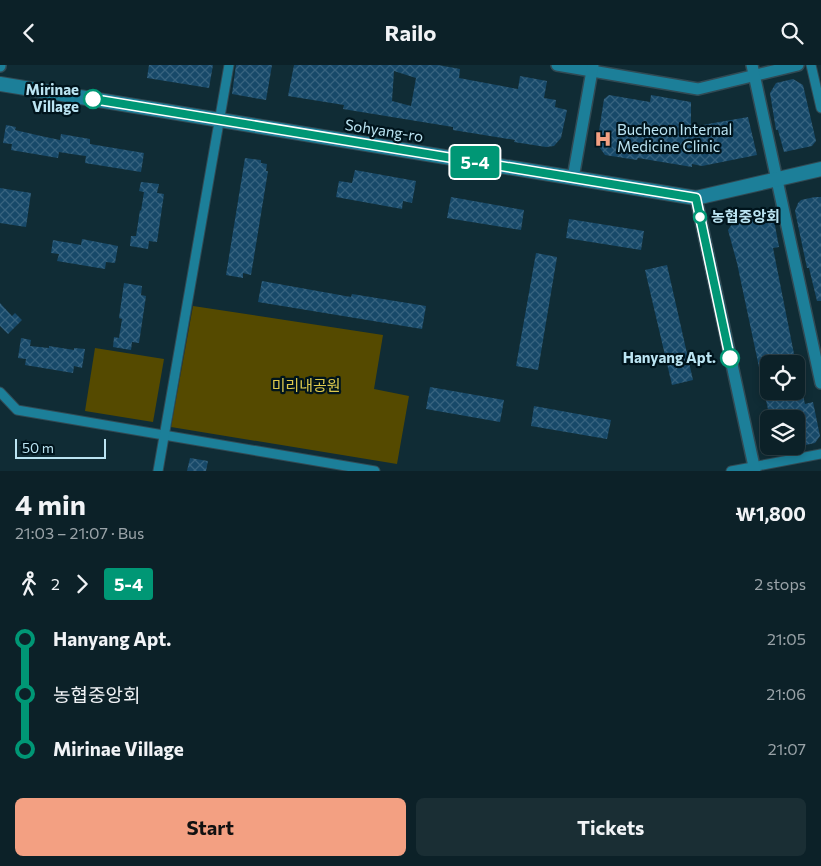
<!DOCTYPE html>
<html lang="en">
<head>
<meta charset="utf-8">
<style>
	body { margin:0; font-family:Commissioner,"Noto Sans KR",sans-serif; background:#1a2e34; color:#f1f3f6; height:100vh; display:flex; flex-direction:column; font-size:19px; white-space:nowrap }
	* { box-sizing:border-box; margin:0 }
	p { font-size:16px; color:#9aa3a8 }
	.icon { flex:none; width:28px; height:28px; fill:none; stroke:currentColor; stroke-width:2; stroke-linecap:round; stroke-linejoin:round }
	.map { position:relative; height:406px; overflow:hidden }
	.drawer { display:flex; flex-direction:column; background:#0c2128; flex:1 }
	.drawer>* { flex:none }
	.badge { padding:0 10px; border-radius:4px; font-size:18px; line-height:32px }
	.buttons { position:absolute; left:760px; top:290px; display:grid; gap:10px }
	.buttons a { display:grid; place-items:center; width:45px; height:45px; border-radius:8px; background:#0c2128; box-shadow:0 2px 8px #0003,0 0 0 1px #2c3e45; font-size:25px }
	.scale { position:absolute; left:15px; bottom:12px; width:91px; box-sizing:border-box; padding-left:5px; border:2px solid #bbe4f2; border-top:0; font-size:14px; line-height:18px; white-space:nowrap; color:#bbe4f2; -webkit-text-stroke:4px #00141c; paint-order:stroke }
	.map>.badge { position:absolute; translate:-50% -50%; box-shadow:0 0 0 2px #fff }
	.legs { display:flex; align-items:center; gap:8px; height:55px; padding:0 15px; font-size:16px }
	.legs p { margin-inline-start:auto }
	.overview { display:flex; align-items:center; justify-content:space-between; height:85px; padding:0 15px }
	h1 { font-size:28px; font-weight:700; line-height:38px }
	.primary-button { display:flex; gap:10px; margin-top:auto; padding:10px 15px }
	.primary-button a { flex:1; height:58px; border-radius:8px; background:#f3a082; color:#111; font-size:20px; font-weight:700; line-height:58px; text-align:center }
	.primary-button a+a { background:#1a2e34; color:#f1f3f6 }
	ul { padding:0 15px; list-style:none }
	li { display:flex; align-items:center; gap:18px; height:55px; font-size:19px }
	li i { display:grid; place-items:center; width:8px; height:100%; margin:0 6px; background:currentColor }
	li i::after { content:''; width:12px; height:12px; margin:-6px; border:4px solid; border-radius:50%; background:#0c2128 }
	li p { margin-inline-start:auto }
	li:first-child i { background:linear-gradient(#0000 50%,currentColor 0) }
	li:last-child i { background:linear-gradient(currentColor 50%,#0000 0) }
	header { display:flex; justify-content:space-between; align-items:center; height:65px; padding:0 15px; background:#0c2128; font-size:22px; font-weight:700 }
	.map>svg:first-child { display:block }
</style>
</head>
<body>
<header><svg class="icon" aria-label="back" viewBox="0 0 24 24"><path d="M15 5l-7 7 7 7"/></svg>Railo<svg class="icon" aria-label="search" viewBox="0 0 24 24"><circle cx="10" cy="10" r="6"/><path d="M15 15l6 6"/></svg></header>
<div class="map">
<svg width="821" height="406" viewBox="0 0 821 406">
	<defs>
		<pattern id="building-cross-hatch" width="8" height="8" patternUnits="userSpaceOnUse" patternTransform="scale(1.25)"><rect width="8" height="8" fill="#174969"/><path d="M0 0l8 8M0 8l8-8" fill="none" stroke="#37637f"/></pattern>
	</defs>
	<rect width="100%" height="100%" fill="#102c35"/>
	<g fill="#554a00">
		<path d="M193,241l190,29 -9,54 35,7 -12,68 -226,-37z"/>
		<path d="M95,283l69,11 -11,63 -68,-11z"/>
	</g>
	<g fill="url(#building-cross-hatch)" fill-rule="evenodd">
		<path d="M149,0h64l-4,23 -62,-10z"/>
		<path d="M236,0h36l-6,35 -34,-6z"/>
		<path d="M294,0h144l22,4 -1,9 59,11 2,-13 27,5 -3,17 12,2 -1,7 12,3 -6,28 -7,8 -8,1 -32,-5 1,-2 -62,-10v-3l-110,-18 1,-4 -56,-9zM394,6l22,7 -5,28 -19,-5z"/>
		<path d="M793,14l10,6 13,56 -4,5 -28,6 -6,-22h-2l-6,-37 6,-10z"/>
		<path d="M609,30l41,7 1,-7 40,7v25l57,-10 9,38 -55,11 -10,-2v3l-54,-9 -1,2 -32,-5 -8,-11 7,-45z"/>
		<path d="M6,60l10,2 -1,3 26,6 19,4 1,-6 29,5v5l54,9 -3,19 -56,-9 1,-7 -8,-1 -19,-3 -1,6 -47,-8 1,-6 -9,-1z"/>
		<path d="M245,93l16,2v3l6,1 -1,7h2l-17,104 -8,-2v5l-17,-3z"/>
		<path d="M355,105l61,11 -4,22 -9,-2 -1,8 -66,-12 3,-16 13,2z"/>
		<path d="M141,117l18,2 -2,9 7,1 -7,48 -8,-1 -1,8 -18,-3 1,-10h5l4,-26 1,1 3,-19 -5,-1z"/>
		<path d="M0,123l31,5 -5,34 -26,-4z"/>
		<path d="M451,132l73,13 -3,20 -74,-12z"/>
		<path d="M815,132h6v104h-4l-8,-33h-2l-12,-57 3,-8 3,-3z"/>
		<path d="M768,145l5,5 6,32 -6,1 23,116h-27v27h33l3,13 8,-2 7,34 -5,7 -19,4v-28h-26l-33,-156 -9,-33 8,-12z"/>
		<path d="M569,154l75,12 -3,19 -75,-12z"/>
		<path d="M82,174l36,7 -3,17 -9,-1 -1,7 -48,-8 2,-7 -8,-1 2,-13 28,5z"/>
		<path d="M536,188l21,4 -19,113 -22,-4z"/>
		<path d="M667,200l26,115 -21,5 -27,-115z"/>
		<path d="M262,216l89,16 1,-3 74,12 -4,23 -164,-27z"/>
		<path d="M124,218l18,3 -1,9 5,1 -7,47 -7,-1 -1,8 -18,-3 1,-10 5,1 3,-19 -3,-1z"/>
		<path d="M0,238l12,13 3,-3 7,7 -14,14 -8,-8z"/>
		<path d="M21,273l10,2 -1,6 19,2v-2l25,4v-2l11,1 -3,19 -8,-2 -1,7 -48,-8 1,-6 -8,-1z"/>
		<path d="M430,322l74,13 -4,22 -74,-13z"/>
		<path d="M534,341l77,14 -4,19 -76,-13z"/>
		<path d="M190,393l18,3 -2,10h-19z"/>
	</g>
	<g fill="none" stroke-linecap="round" stroke-linejoin="round">
		<g stroke="#314a54" stroke-width="11">
			<g id="pedestrian">
				<path d="M811,0l10,43"/>
				<path d="M0,327l17,18 358,61"/>
				<path d="M158,406l71,-406"/>
				<path d="M731,406l90,-17"/>
			</g>
		</g>
		<g stroke="#314a54" stroke-width="14">
			<g id="minor">
				<path d="M557,0l141,24 100,-24"/>
				<path d="M752,0l69,318"/>
				<path d="M0,1v-1"/>
				<path d="M573,113l20,-113"/>
				<path d="M696,133l59,273"/>
			</g>
		</g>
		<g stroke="#314a54" stroke-width="16">
			<path id="tertiary" d="M0,19l696,114 125,-29"/>
		</g>
		<use href="#pedestrian" stroke="#1c7f99" stroke-width="9"/>
		<use href="#minor" stroke="#1c7f99" stroke-width="11"/>
		<use href="#tertiary" stroke="#1c7f99" stroke-width="14"/>
	</g>
	<g fill="none" stroke-linecap="round" stroke-linejoin="round">
		<g stroke="#fff" stroke-width="11">
			<path id="line-1" d="M93,34l603,99 34,160"/>
		</g>
		<use href="#line-1" stroke="#009775" stroke-width="8"/>
	</g>
	<defs>
		<g id="hospital-bare" transform="scale(1.35)"><path d="M-5-5h3v3.5h4V-5h3V5h-3V1.5h-4V5h-3Z" fill="#f3a082" stroke="#00141c" stroke-width="2.5" paint-order="stroke"/></g>
	</defs>
	<g fill-rule="evenodd">
		<use href="#hospital-bare" x="603" y="74"/>
	</g>
	<g fill="#fff" stroke="#009775" stroke-width="2.5">
		<circle cx="93" cy="34" r="9"/>
		<circle cx="700" cy="152" r="6"/>
		<circle cx="730" cy="293" r="9"/>
	</g>
	<g text-anchor="middle" stroke-width="4.5" stroke-linejoin="round" paint-order="stroke">
		<g font-size="15" font-weight="bold" fill="#bbe4f2" stroke="#00141c" text-anchor="end">
			<text x="79" y="30">Mirinae<tspan x="79" dy="17">Village</tspan></text>
			<text x="711" y="157" text-anchor="start">농협중앙회</text>
			<text x="716" y="298">Hanyang Apt.</text>
		</g>
		<g font-size="15" fill="#bbe4f2" stroke="#00141c" text-anchor="start">
			<text x="617" y="70">Bucheon Internal<tspan x="617" dy="17">Medicine Clinic</tspan></text>
		</g>
		<g font-size="15" fill="#bbe4f2" stroke="#00141c">
			<text transform="translate(384 66) rotate(9)" y="5">Sohyang-ro</text>
		</g>
		<g font-size="15" fill="#decb4e" stroke="#00141c">
			<text x="306" y="326">미리내공원</text>
		</g>
	</g>
</svg>
<div class="buttons">
<a><svg class="icon" aria-label="locate" viewBox="0 0 24 24"><circle cx="12" cy="12" r="6"/><path d="M12 2v4M12 18v4M2 12h4M18 12h4"/></svg></a>
<a><svg class="icon" aria-label="layers" viewBox="0 0 24 24"><path d="M12 4l9 5-9 5-9-5zM3 14l9 5 9-5"/></svg></a>
</div>
<div class="scale">50 m</div>
<b class="badge" style="left:475px;top:97px;background:#009775;color:#fff">5-4</b>
</div>
<section class="drawer">
<div class="overview"><div><h1>4 min</h1><p>21:03 – 21:07 · Bus</p></div><b>₩1,800</b></div>
<div class="legs"><svg class="icon" aria-label="walk" viewBox="0 0 24 24"><circle cx="13" cy="4" r="2"/><path d="M13 8l-2 6 4 7M11 14l-3 7M7 12l3-4h3l4 4"/></svg>2<svg class="icon" aria-label="forward" viewBox="0 0 24 24"><path d="M9 5l7 7-7 7"/></svg><b class="badge" style="background:#009775;color:#fff">5-4</b><p>2 stops</p></div>
<ul>
<li><i style="color:#009775"></i><b>Hanyang Apt.</b><p>21:05</p></li>
<li><i style="color:#009775"></i><span>농협중앙회</span><p>21:06</p></li>
<li><i style="color:#009775"></i><b>Mirinae Village</b><p>21:07</p></li>
</ul>
<div class="primary-button"><a>Start</a><a>Tickets</a></div>
</section>
</body>
</html>
